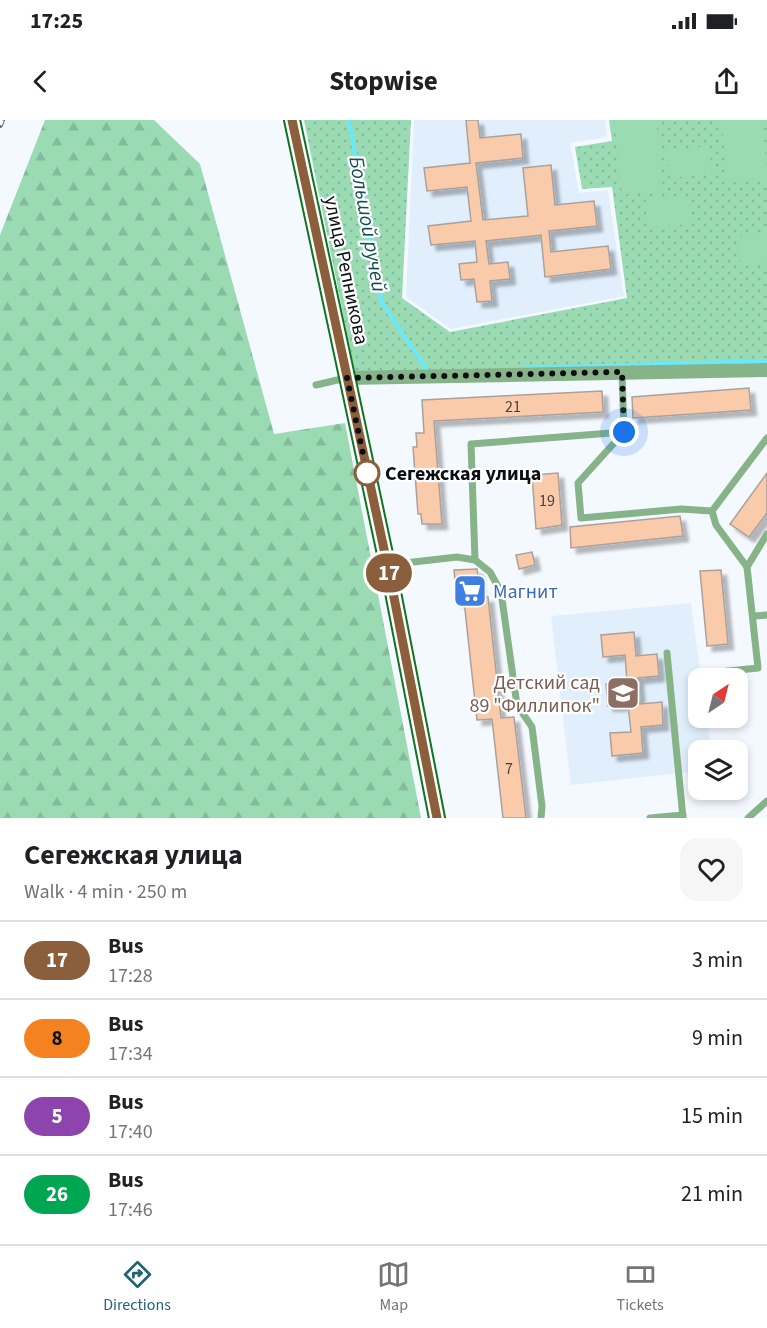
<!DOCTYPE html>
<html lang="en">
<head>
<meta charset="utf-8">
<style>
	body { margin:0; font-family:"Source Sans 3",sans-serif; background:#f6f6f6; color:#202124; height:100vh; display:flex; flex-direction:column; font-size:22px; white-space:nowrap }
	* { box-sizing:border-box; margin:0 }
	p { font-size:20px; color:#757577 }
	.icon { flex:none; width:33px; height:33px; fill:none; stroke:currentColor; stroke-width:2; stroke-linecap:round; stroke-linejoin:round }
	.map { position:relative; height:698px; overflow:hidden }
	.drawer { display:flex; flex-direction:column; background:#fff; flex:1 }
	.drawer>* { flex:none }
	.badge { padding:0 12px; border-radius:20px; font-size:21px; line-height:39px }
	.needle { width:39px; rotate:35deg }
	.controls { position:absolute; left:688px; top:548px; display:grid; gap:12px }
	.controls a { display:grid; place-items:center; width:60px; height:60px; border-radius:12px; background:#fff; box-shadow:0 3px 9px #0003; font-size:30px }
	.you { position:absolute; width:30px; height:30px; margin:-15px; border:4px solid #fff; border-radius:50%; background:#1a73e8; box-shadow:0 0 0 9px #1a73e833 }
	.map>.badge { position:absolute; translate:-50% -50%; box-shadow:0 0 0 3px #fff }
	.round { display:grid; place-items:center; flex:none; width:63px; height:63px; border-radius:18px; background:#f6f6f6 }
	.head { display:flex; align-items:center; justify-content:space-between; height:102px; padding:0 24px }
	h1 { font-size:28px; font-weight:700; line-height:45px }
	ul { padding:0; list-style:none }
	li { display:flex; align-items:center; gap:18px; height:78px; padding:0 24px; border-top:2px solid #e0e0e0 }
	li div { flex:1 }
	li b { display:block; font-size:22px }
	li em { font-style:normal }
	li .badge { min-width:66px; font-weight:700; text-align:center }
	.status { display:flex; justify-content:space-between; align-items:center; height:42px; padding:0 30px; background:#fff; direction:ltr }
	.status svg { height:16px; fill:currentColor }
	header { display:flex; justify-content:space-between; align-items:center; height:78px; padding:0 24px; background:#fff; font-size:27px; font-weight:700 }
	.tab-bar { display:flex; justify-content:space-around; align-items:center; height:84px; border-top:2px solid #e0e0e0; background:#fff; font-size:16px; color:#757577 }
	.tab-bar a { display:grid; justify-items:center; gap:3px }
	.tab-bar .on { color:#1f6475 }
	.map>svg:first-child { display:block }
</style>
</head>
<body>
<div class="status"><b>17:25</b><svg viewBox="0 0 49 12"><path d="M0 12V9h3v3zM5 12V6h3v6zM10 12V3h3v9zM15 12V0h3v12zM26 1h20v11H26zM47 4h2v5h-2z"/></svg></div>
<header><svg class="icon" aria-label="back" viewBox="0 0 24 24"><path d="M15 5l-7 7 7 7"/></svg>Stopwise<svg class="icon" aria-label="share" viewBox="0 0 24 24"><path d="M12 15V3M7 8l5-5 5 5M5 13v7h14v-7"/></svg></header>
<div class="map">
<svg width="767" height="698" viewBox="0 0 767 698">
	<defs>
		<pattern id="grass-dots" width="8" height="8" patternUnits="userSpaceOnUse" patternTransform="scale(1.5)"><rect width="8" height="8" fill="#9bdbb4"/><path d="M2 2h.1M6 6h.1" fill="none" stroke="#84bb9a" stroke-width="1.8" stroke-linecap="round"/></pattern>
		<pattern id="forest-firs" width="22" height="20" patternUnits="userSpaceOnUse" patternTransform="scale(1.5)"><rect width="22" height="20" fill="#9bdbb4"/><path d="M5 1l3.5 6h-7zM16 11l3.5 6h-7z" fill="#84bb9a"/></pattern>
		<filter id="shadow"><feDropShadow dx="5.5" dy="5.5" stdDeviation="1.5" flood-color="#0004"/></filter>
	</defs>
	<rect width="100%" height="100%" fill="#f4f9ff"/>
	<g fill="#e1effd">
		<path d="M414,0h191l2,17 -37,6 9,50 29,-3 16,106 -173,33 -45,-32z"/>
		<path d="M691,483l10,75h-2v39h8l4,33h-12v21l-128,14 -20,-169z"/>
	</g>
	<path fill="url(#grass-dots)" d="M304,0h107l-9,178 48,34 177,-34 -15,-111 -30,2 -7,-42 37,-6 -3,-21h158v241l-412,12z"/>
	<path fill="url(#forest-firs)" d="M45,0h109l46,44 74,270 71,-11 76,395h-421v-583z"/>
	<g fill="#9bdbb4">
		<path d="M614,0h42l7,70 -41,5z"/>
		<path d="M721,0h42l4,59 -39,4z"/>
		<path d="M709,26l3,28 -42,4 -3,-27z"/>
		<path d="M687,76l4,28 -43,3 -3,-26z"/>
		<path d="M767,114v28l-26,2 -4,-27z"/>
	</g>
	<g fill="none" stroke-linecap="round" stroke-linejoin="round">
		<g stroke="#69e9fe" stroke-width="4">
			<path d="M349,0l33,183 46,68"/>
			<path d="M526,248l241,-7"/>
		</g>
	</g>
	<g fill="#facbaa" stroke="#aba19b" stroke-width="1.5" filter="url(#shadow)">
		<path d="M466,0h12l2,18 41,-4 2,24 -47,5 7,57 45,-4 -5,-48 28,-3 4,40 39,-4 3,25 -48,5 2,21 57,-6 3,23 -66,8 -4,-42 -55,6 3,23 19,-2 2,17 -20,2 2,20 -15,1 -3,-23 -13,1 -2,-16 18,-2 -2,-21 -44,4 -3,-19 43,-5 -4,-34 -40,4 -3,-23 46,-5z"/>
		<path d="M749,268l2,22 -118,8 -1,-21z"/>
		<path d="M602,271l1,21 -169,9 8,103h-20l-1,-10h-3l-5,-67h4l-1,-14h8l-2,-33z"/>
		<path d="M558,353l4,52 -26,4 -4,-54z"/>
		<path d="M767,353v40l-18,24 -19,-13z"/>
		<path d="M680,396l3,20 -112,12 -1,-21z"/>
		<path d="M532,432l3,13 -16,4 -3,-14z"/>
		<path d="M477,449l4,28h7l13,121 13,-1 12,101h-23l-11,-99 -15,1 -13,-119h-7l-3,-31z"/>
		<path d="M721,450l7,74 -21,2 -7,-75z"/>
		<path d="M634,512l2,24 21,-2 2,22 -21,2 2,26 22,-2 1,23 -22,2 2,26 -31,3 -2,-23 21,-1 -3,-27 -20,1 -2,-22 21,-2 -2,-27 -22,2 -2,-22z"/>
	</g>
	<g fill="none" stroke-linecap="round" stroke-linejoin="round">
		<g stroke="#86b387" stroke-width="7">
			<path d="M316,265l30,-7"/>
			<path d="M624,312l-46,51 3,35 100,-9 31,2"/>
			<path d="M475,440l-4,-116 153,-12 -2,-59"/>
			<path d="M387,445l70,-8 18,3 15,12 11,20 16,113 15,22 10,79 -1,12"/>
			<path d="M747,447l20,-33"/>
			<path d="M754,496l13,-1"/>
			<path d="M667,533l16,165"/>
			<path d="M719,552l39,-4 -11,-101 -31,-42 -4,-14 55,-73"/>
			<path d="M650,698l33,-3"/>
			<path d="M748,698l19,-17"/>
		</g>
		<path stroke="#86b387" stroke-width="14" d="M347,258l420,-8"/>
		<path stroke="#0e7620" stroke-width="18" d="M292,0l99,462 46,236"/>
		<g stroke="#63676b" stroke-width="6">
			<path id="rail" d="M0,5l2,-5"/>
		</g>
		<use href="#rail" stroke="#fff" stroke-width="4" stroke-dasharray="11" stroke-linecap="butt"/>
	</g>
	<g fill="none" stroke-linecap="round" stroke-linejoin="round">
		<g stroke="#fff" stroke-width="14">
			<path id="line" d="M292,0l99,462 46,236"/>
		</g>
		<use href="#line" stroke="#8b5e3c" stroke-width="9"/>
		<path stroke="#0c0f12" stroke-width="6" stroke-dasharray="0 10.8" d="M367,353l-20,-95 275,-6 2,60"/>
	</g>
	<defs>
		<g id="supermarket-square" transform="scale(1.725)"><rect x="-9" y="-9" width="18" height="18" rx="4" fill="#3f7fe0" stroke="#fff"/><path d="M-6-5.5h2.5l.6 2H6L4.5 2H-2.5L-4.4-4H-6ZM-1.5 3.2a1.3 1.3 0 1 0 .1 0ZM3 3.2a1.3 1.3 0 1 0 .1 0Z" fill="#fff"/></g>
		<g id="school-square" transform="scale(1.725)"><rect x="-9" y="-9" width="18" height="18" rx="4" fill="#8d6e63" stroke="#fff"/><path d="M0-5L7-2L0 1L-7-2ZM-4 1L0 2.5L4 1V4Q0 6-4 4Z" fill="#fff"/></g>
	</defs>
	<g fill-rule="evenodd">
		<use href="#supermarket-square" x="470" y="471"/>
		<use href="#school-square" x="623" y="573"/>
	</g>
	<circle fill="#fff" stroke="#8b5e3c" stroke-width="3" cx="367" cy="353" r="12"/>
	<g text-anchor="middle" stroke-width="4.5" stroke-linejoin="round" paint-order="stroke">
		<g font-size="16" fill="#483e38">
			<text x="513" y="292">21</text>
			<text x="547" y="386">19</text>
			<text x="509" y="654">7</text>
		</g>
		<g font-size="20" fill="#0c0f12" stroke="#fff">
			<text transform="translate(347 150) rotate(78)" y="7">улица Репникова</text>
		</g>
		<g font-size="20" font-weight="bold" fill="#0c0f12" stroke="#fff" text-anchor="start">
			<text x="385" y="360">Сегежская улица</text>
		</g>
		<g font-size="20" fill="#366cbe" stroke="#fff" text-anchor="start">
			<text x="493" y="478">Магнит</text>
		</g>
		<g font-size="20" fill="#785e54" stroke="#fff" text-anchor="end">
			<text x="600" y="569">Детский сад<tspan x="600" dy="23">89 "Филлипок"</tspan></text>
		</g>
		<g font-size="21" font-style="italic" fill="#124c54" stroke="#fff">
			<text transform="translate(368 104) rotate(80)" y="7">Большой ручей</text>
		</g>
	</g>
</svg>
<div class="controls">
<a><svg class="needle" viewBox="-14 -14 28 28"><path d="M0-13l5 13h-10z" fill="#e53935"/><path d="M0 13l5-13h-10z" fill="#757577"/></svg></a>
<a><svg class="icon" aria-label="layers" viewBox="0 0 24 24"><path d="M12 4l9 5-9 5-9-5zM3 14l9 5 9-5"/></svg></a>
</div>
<div class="you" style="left:624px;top:312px"></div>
<b class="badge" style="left:389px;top:453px;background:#8b5e3c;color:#fff">17</b>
</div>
<section class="drawer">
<div class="head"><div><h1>Сегежская улица</h1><p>Walk · 4 min · 250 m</p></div><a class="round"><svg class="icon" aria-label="heart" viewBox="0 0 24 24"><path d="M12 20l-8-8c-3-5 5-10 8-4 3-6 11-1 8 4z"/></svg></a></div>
<ul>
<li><span class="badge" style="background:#8b5e3c;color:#fff">17</span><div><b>Bus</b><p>17:28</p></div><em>3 min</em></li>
<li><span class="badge" style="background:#f58220;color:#111">8</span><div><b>Bus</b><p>17:34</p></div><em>9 min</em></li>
<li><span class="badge" style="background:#8e44ad;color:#fff">5</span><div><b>Bus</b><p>17:40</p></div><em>15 min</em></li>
<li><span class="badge" style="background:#00a651;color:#fff">26</span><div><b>Bus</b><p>17:46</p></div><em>21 min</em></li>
</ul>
</section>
<nav class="tab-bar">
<a class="on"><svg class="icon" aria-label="directions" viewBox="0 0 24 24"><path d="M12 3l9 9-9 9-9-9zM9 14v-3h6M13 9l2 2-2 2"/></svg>Directions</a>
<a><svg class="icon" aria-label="map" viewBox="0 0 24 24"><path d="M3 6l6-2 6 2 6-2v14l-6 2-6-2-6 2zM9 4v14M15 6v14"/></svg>Map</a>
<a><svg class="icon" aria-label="tickets" viewBox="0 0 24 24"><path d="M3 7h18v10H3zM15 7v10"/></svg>Tickets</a>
</nav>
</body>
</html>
